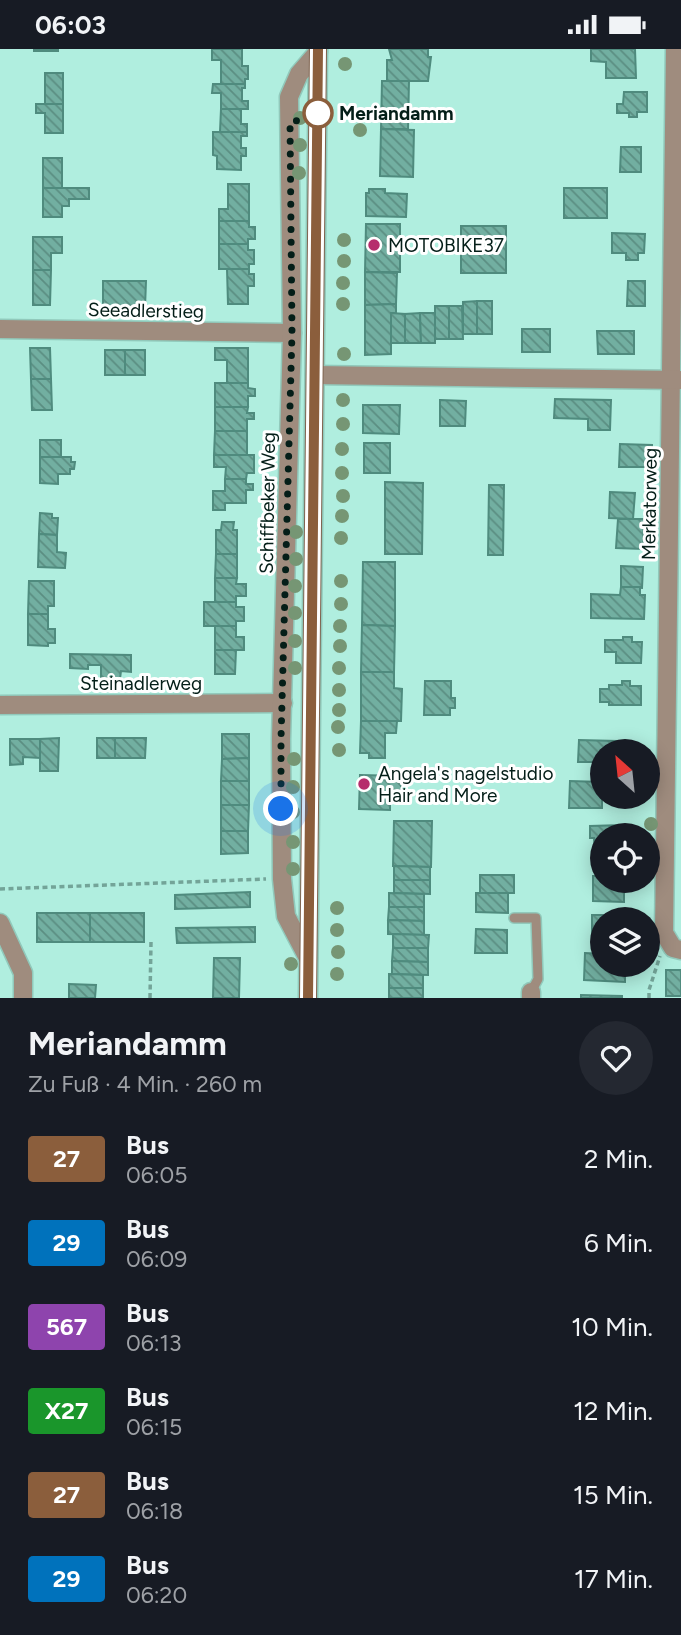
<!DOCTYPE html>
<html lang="de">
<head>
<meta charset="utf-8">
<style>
	body { margin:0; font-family:Figtree,sans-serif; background:#242831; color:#f1f3f6; height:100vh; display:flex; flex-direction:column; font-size:26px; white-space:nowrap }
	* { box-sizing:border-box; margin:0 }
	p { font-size:23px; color:#9ea1a6 }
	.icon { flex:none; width:38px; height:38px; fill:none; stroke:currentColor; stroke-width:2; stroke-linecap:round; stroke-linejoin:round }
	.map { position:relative; height:949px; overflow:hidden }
	.side { display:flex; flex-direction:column; background:#171b24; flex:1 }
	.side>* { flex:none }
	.badge { padding:0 14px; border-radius:5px; font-size:24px; line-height:46px }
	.needle { width:46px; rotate:333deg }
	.fabs { position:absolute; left:590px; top:690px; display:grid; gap:14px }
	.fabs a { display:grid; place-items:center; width:70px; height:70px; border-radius:50%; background:#171b24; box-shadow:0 4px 18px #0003; font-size:35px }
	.you { position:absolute; width:35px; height:35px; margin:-18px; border:5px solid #fff; border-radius:50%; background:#1a73e8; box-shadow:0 0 0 10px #1a73e833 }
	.map>.badge { position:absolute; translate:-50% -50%; box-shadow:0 0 0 4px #fff }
	.round { display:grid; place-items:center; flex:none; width:74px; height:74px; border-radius:37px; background:#242831 }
	.overview { display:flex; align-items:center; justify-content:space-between; height:119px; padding:0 28px }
	h1 { font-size:33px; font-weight:700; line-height:52px }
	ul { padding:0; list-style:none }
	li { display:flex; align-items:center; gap:21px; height:84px; padding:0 28px }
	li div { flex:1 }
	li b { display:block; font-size:26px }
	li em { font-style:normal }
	li .badge { min-width:77px; font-weight:700; text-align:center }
	.status { display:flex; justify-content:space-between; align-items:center; height:49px; padding:0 35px; background:#171b24; direction:ltr }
	.status svg { height:19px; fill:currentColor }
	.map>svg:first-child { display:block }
</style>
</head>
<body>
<div class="status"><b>06:03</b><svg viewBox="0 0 49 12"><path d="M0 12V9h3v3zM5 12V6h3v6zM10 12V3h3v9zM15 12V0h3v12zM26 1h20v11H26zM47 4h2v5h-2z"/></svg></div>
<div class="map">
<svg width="681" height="949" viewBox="0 0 681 949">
	<defs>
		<pattern id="building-back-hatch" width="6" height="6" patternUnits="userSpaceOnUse" patternTransform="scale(1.75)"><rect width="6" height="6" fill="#72afa1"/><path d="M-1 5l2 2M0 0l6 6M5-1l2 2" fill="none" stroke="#5b8e82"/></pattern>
	</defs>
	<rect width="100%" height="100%" fill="#b0eedf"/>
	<g fill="url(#building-back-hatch)" stroke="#4f8b7e" stroke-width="2">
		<rect x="34" y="0" width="24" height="2"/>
		<path d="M212,0h30v17h6v13h-3v5h-24v-24h-9z"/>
		<path d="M389,0h39v8h3l-3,24h-41v-21h5z"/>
		<path d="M591,0h44l1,29h-30v-16l-15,-1z"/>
		<rect x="45" y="24" width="18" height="31"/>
		<path d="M382,32h27l-1,48h-27z"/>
		<path d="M213,35h32v4h-3v13h6v8h-27v-16h-9z"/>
		<path d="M624,43h23v20h-10v5h-8v-4h-12v-9h6z"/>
		<path d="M36,55h27v29h-18v-20h-9z"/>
		<path d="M221,60h20v15h6v8h-27z"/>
		<path d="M381,80l33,1 -1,47 -33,-1z"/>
		<path d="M213,83h34v4h-6v12h5v8h-5v14l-24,-1v-13l-4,-1z"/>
		<path d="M621,98h20v25h-21z"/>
		<rect x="43" y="109" width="19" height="30"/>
		<path d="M228,135h21v37h-30v-12h9z"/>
		<path d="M43,139h46v11h-20v7h-7v11h-19z"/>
		<rect x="564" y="139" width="43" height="30"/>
		<path d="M369,140h16v4l22,1 -1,23 -40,-1v-23h3z"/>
		<path d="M219,172h30v6h6v12h-7v5h-29z"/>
		<path d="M366,175h34v48h-35z"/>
		<rect x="461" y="177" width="45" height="47"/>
		<path d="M612,184l33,1 -1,19h-6v7h-12v-7h-14z"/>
		<path d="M33,188h29v16h-11v17h-18z"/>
		<path d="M219,195h29v6h6v14h-5v5h-30z"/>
		<path d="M227,220h22v5h5v12h-6v18h-20z"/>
		<path d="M33,221h18l-1,35h-17z"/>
		<path d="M365,223l32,1 -1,31 -31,1z"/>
		<path d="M103,232h43l-1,27 -42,-1z"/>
		<path d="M628,232h17v25h-18z"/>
		<path d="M477,252v33h-14v-32z"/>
		<rect x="477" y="252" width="15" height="33"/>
		<path d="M396,255v9h-5v41l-26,1v-50z"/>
		<rect x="435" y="257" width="14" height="33"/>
		<path d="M449,257h13l1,33h-14z"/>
		<path d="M391,264l14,1v29h-14z"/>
		<path d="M420,264l1,30h-16v-29z"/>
		<path d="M420,264h15v30h-14z"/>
		<rect x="522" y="280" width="28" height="23"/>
		<path d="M597,282h37v23h-36z"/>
		<path d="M30,299h20l1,31h-20z"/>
		<path d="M215,299h33v35h-21v-23h-12z"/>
		<rect x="105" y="301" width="20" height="25"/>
		<rect x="125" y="301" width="20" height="25"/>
		<path d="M31,330h20l1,31h-20z"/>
		<path d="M215,334h33v5l7,1v7h-7v11h-33z"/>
		<path d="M555,350l56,1 -1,30h-22v-11l-34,-1z"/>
		<path d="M440,351l26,1 -1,25h-25z"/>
		<path d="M363,356h37l-1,29 -36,-1z"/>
		<path d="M215,358h33l-1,6h7v6h-7v12h-32z"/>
		<path d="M215,382h32v24h-33z"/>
		<rect x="40" y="391" width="21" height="17"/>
		<rect x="364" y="394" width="26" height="30"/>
		<path d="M620,395l32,1v22h-33z"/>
		<path d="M214,406h40v18h-7l-1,6h-21l1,-12h-12z"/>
		<path d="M40,408h31v5h4l-1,7h-4v5h-12v10l-18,-1z"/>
		<path d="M225,430h21v5h7v6h-7v13h-21v7h-12v-19h12z"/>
		<path d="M385,433l38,1 -1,71h-37z"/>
		<path d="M489,436h15l-1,70h-15z"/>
		<path d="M610,443l25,1 -2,26 -24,-1z"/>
		<path d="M40,464l12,1v4h6l-1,17 -18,-1z"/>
		<path d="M618,470h26l-1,30 -27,-1z"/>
		<path d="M222,473h12l-1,8h4v24h-21v-24h5z"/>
		<path d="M39,485l18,1v17l9,1 -1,15 -27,-1z"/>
		<path d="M216,505h21v24h-22z"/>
		<path d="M363,513h32v64l-33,-1z"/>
		<path d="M621,517l22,1 -1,21 -21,-1z"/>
		<path d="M215,529h22l-1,6h10v12h-10v6h-21z"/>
		<path d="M29,532h25v25h-6v8h-20z"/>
		<path d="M621,538h19v8h5l-1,24 -53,-1v-24l29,1z"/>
		<path d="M204,553h32v5h8v14h-8v5h-32z"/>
		<path d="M28,565h20v15h7v14h-7v3l-20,-1z"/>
		<path d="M362,576l33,1 -1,46h-33z"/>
		<path d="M215,577h21v11h8v13h-29z"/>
		<path d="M623,588h9v5h10l-1,21h-25v-11h-11v-12h18z"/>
		<path d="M215,601h21l-1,24h-20z"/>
		<path d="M70,605l61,1v17l-10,-1 -1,8 -19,-1v-13h-13v4l-18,-1z"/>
		<path d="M361,623h33v16l8,1 -1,32h-40z"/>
		<path d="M425,632h26v17h4v10h-5v7h-26z"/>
		<path d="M622,632h8v5h11v19h-32v-3h-9v-13h9v-4h13z"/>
		<path d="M361,672h36l-1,12h-11v25h-16v-5h-9z"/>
		<path d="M222,685h27v24l-27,1z"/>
		<path d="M59,689l-1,33h-18v-32z"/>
		<rect x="97" y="689" width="18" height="20"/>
		<path d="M115,689h31l-1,20h-30z"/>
		<path d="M10,690h30v19l-17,-1v7l-13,1z"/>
		<path d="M579,691l38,1v4h6v6h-21v11h-24z"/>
		<path d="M249,709v23h-28l1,-22z"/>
		<path d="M360,726l42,1 -1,14h-11v20l-31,-1z"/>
		<rect x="221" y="732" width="28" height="24"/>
		<path d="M570,732l32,1v26h-33z"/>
		<path d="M221,756h28l-1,26h-27z"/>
		<path d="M394,772h38l-1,46 -38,-1z"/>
		<path d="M623,776l1,10h-22v22l-7,1 -1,-20h-4v-12z"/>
		<path d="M221,782h27v22l-27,1z"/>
		<path d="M394,817l36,1v13h-36z"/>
		<rect x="480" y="826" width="34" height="18"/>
		<path d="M593,827h9v4h22v22l-31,-1z"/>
		<path d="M394,831h36v14l-36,-1z"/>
		<path d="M250,843v15l-75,2v-14z"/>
		<path d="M389,844l35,1v13h-35z"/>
		<path d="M476,844h32v20l-32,-1z"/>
		<path d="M389,858h35v14l-36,-1z"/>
		<rect x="37" y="864" width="53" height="29"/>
		<rect x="90" y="864" width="54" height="29"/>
		<path d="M592,866h32v4h-22v20h-10z"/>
		<path d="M388,871l36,1v14l-36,-1z"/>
		<path d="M255,878v15l-78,1 -1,-15z"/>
		<path d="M476,880l31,1v23h-32z"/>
		<path d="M393,885l36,1 -1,13h-35z"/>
		<path d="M393,899h35v14l-36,-1z"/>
		<path d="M585,904l17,1v10h23v18l-41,-2z"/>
		<path d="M214,909h26l-1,40h-26z"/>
		<path d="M392,912l36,1v13l-36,-1z"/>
		<rect x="666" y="921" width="15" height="26"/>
		<path d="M389,925l34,1v13h-34z"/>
		<path d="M69,935l27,1 -1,13h-26z"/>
		<rect x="389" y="939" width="34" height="10"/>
		<path d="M581,946l41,1v2h-41z"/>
	</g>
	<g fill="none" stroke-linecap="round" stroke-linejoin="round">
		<g stroke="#91c9bb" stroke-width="12">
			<path id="service" d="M514,869h22l2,61 -7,13"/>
		</g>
		<g stroke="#91c9bb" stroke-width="21">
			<g id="minor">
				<path d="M675,0l-11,884 9,15 8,2"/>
				<path d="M0,280l292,4"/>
				<path d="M315,326l366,5"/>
				<path d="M0,656l283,-2"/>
				<path d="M0,874l23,50v25"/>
				<path d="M308,909l-22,-42 -4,-37 -1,-140 11,-406 -3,-236 10,-23 19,-22"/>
				<path d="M531,943v6"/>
			</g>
		</g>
		<g stroke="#91c9bb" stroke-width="21">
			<path id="secondary" d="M308,949l10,-949"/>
		</g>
		<g stroke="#73a498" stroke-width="3.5" stroke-dasharray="5 3.5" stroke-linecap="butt">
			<path d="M0,840l266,-10"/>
			<path d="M150,949l1,-56"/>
			<path d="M649,949v-8l11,-34"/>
		</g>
		<use href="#service" stroke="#9f8c7e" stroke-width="9"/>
		<use href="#minor" stroke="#9f8c7e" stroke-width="18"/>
		<use href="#secondary" stroke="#7f6450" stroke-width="18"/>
	</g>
	<g fill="#769674">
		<circle cx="345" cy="15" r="7"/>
		<circle cx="300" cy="69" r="7"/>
		<circle cx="360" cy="81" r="7"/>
		<circle cx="300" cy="96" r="7"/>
		<circle cx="299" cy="124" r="7"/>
		<circle cx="344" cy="191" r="7"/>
		<circle cx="344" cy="212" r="7"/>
		<circle cx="343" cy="234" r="7"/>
		<circle cx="343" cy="255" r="7"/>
		<circle cx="344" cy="305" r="7"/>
		<circle cx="343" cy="351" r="7"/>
		<circle cx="343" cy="375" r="7"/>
		<circle cx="342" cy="400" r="7"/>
		<circle cx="342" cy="424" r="7"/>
		<circle cx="343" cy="447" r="7"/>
		<circle cx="342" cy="467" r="7"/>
		<circle cx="296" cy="483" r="7"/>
		<circle cx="341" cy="489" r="7"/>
		<circle cx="296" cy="510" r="7"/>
		<circle cx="341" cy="532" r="7"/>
		<circle cx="295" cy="537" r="7"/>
		<circle cx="341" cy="555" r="7"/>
		<circle cx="295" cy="564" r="7"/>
		<circle cx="340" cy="577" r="7"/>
		<circle cx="295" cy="592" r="7"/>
		<circle cx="340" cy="597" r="7"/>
		<circle cx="295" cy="619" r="7"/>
		<circle cx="339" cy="619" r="7"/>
		<circle cx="339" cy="641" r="7"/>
		<circle cx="339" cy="661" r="7"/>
		<circle cx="338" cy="678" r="7"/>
		<circle cx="339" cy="701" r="7"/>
		<circle cx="294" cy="710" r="7"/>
		<circle cx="293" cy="738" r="7"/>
		<circle cx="293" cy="763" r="7"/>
		<circle cx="651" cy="775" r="7"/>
		<circle cx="293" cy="793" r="7"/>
		<circle cx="293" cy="820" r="7"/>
		<circle cx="337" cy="859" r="7"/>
		<circle cx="337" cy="881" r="7"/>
		<circle cx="338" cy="903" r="7"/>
		<circle cx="291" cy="915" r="7"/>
		<circle cx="337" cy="925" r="7"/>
	</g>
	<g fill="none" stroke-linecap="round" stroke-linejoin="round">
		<g stroke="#fff" stroke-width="16">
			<path id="line" d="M308,949l10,-949"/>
		</g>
		<use href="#line" stroke="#8b5e3c" stroke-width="10"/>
		<path stroke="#041e18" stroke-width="7" stroke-dasharray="0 12.6" d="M281,760v-70l11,-406 -2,-210 28,-10"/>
	</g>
	<circle fill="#fff" stroke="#8b5e3c" stroke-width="3.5" cx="318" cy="64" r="14"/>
	<g fill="#b62d6c" stroke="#fff" stroke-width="2.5">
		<circle cx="374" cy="196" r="7"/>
		<circle cx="364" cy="735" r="7"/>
	</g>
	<g text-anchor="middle" stroke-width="6" stroke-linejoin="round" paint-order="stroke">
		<g font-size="19" font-weight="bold" fill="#041e18" stroke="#fff" text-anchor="start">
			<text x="339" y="71">Meriandamm</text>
		</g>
		<g font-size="19" fill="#041e18" stroke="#fff" text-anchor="start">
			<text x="388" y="203">MOTOBIKE37</text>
			<text x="378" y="731">Angela's nagelstudio<tspan x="378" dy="22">Hair and More</tspan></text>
		</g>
		<g font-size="19" fill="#041e18" stroke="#fff">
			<text transform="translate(146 261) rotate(1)" y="7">Seeadlerstieg</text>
			<text transform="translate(267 454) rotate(-89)" y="7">Schiffbeker Weg</text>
			<text transform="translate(649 455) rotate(-89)" y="7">Merkatorweg</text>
			<text x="141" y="641">Steinadlerweg</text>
		</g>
	</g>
</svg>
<div class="fabs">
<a><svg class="needle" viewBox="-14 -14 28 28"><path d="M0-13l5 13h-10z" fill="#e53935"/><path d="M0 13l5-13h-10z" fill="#9ea1a6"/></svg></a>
<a><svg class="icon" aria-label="locate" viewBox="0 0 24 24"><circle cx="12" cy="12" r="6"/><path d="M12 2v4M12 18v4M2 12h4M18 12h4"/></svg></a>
<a><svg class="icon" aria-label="layers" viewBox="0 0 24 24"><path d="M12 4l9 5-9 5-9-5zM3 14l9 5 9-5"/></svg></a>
</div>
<div class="you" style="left:281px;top:760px"></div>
</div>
<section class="side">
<div class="overview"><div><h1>Meriandamm</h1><p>Zu Fuß · 4 Min. · 260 m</p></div><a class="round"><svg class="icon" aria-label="heart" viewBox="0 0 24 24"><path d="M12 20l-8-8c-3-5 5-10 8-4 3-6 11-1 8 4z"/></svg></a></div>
<ul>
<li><span class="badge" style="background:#8b5e3c;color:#fff">27</span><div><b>Bus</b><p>06:05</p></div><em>2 Min.</em></li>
<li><span class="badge" style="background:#0072bc;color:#fff">29</span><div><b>Bus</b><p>06:09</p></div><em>6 Min.</em></li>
<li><span class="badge" style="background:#8e44ad;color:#fff">567</span><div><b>Bus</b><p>06:13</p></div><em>10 Min.</em></li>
<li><span class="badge" style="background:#1a962b;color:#fff">X27</span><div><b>Bus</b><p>06:15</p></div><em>12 Min.</em></li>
<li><span class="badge" style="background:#8b5e3c;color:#fff">27</span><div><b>Bus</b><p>06:18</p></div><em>15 Min.</em></li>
<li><span class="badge" style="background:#0072bc;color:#fff">29</span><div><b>Bus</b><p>06:20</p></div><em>17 Min.</em></li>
</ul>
</section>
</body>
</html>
